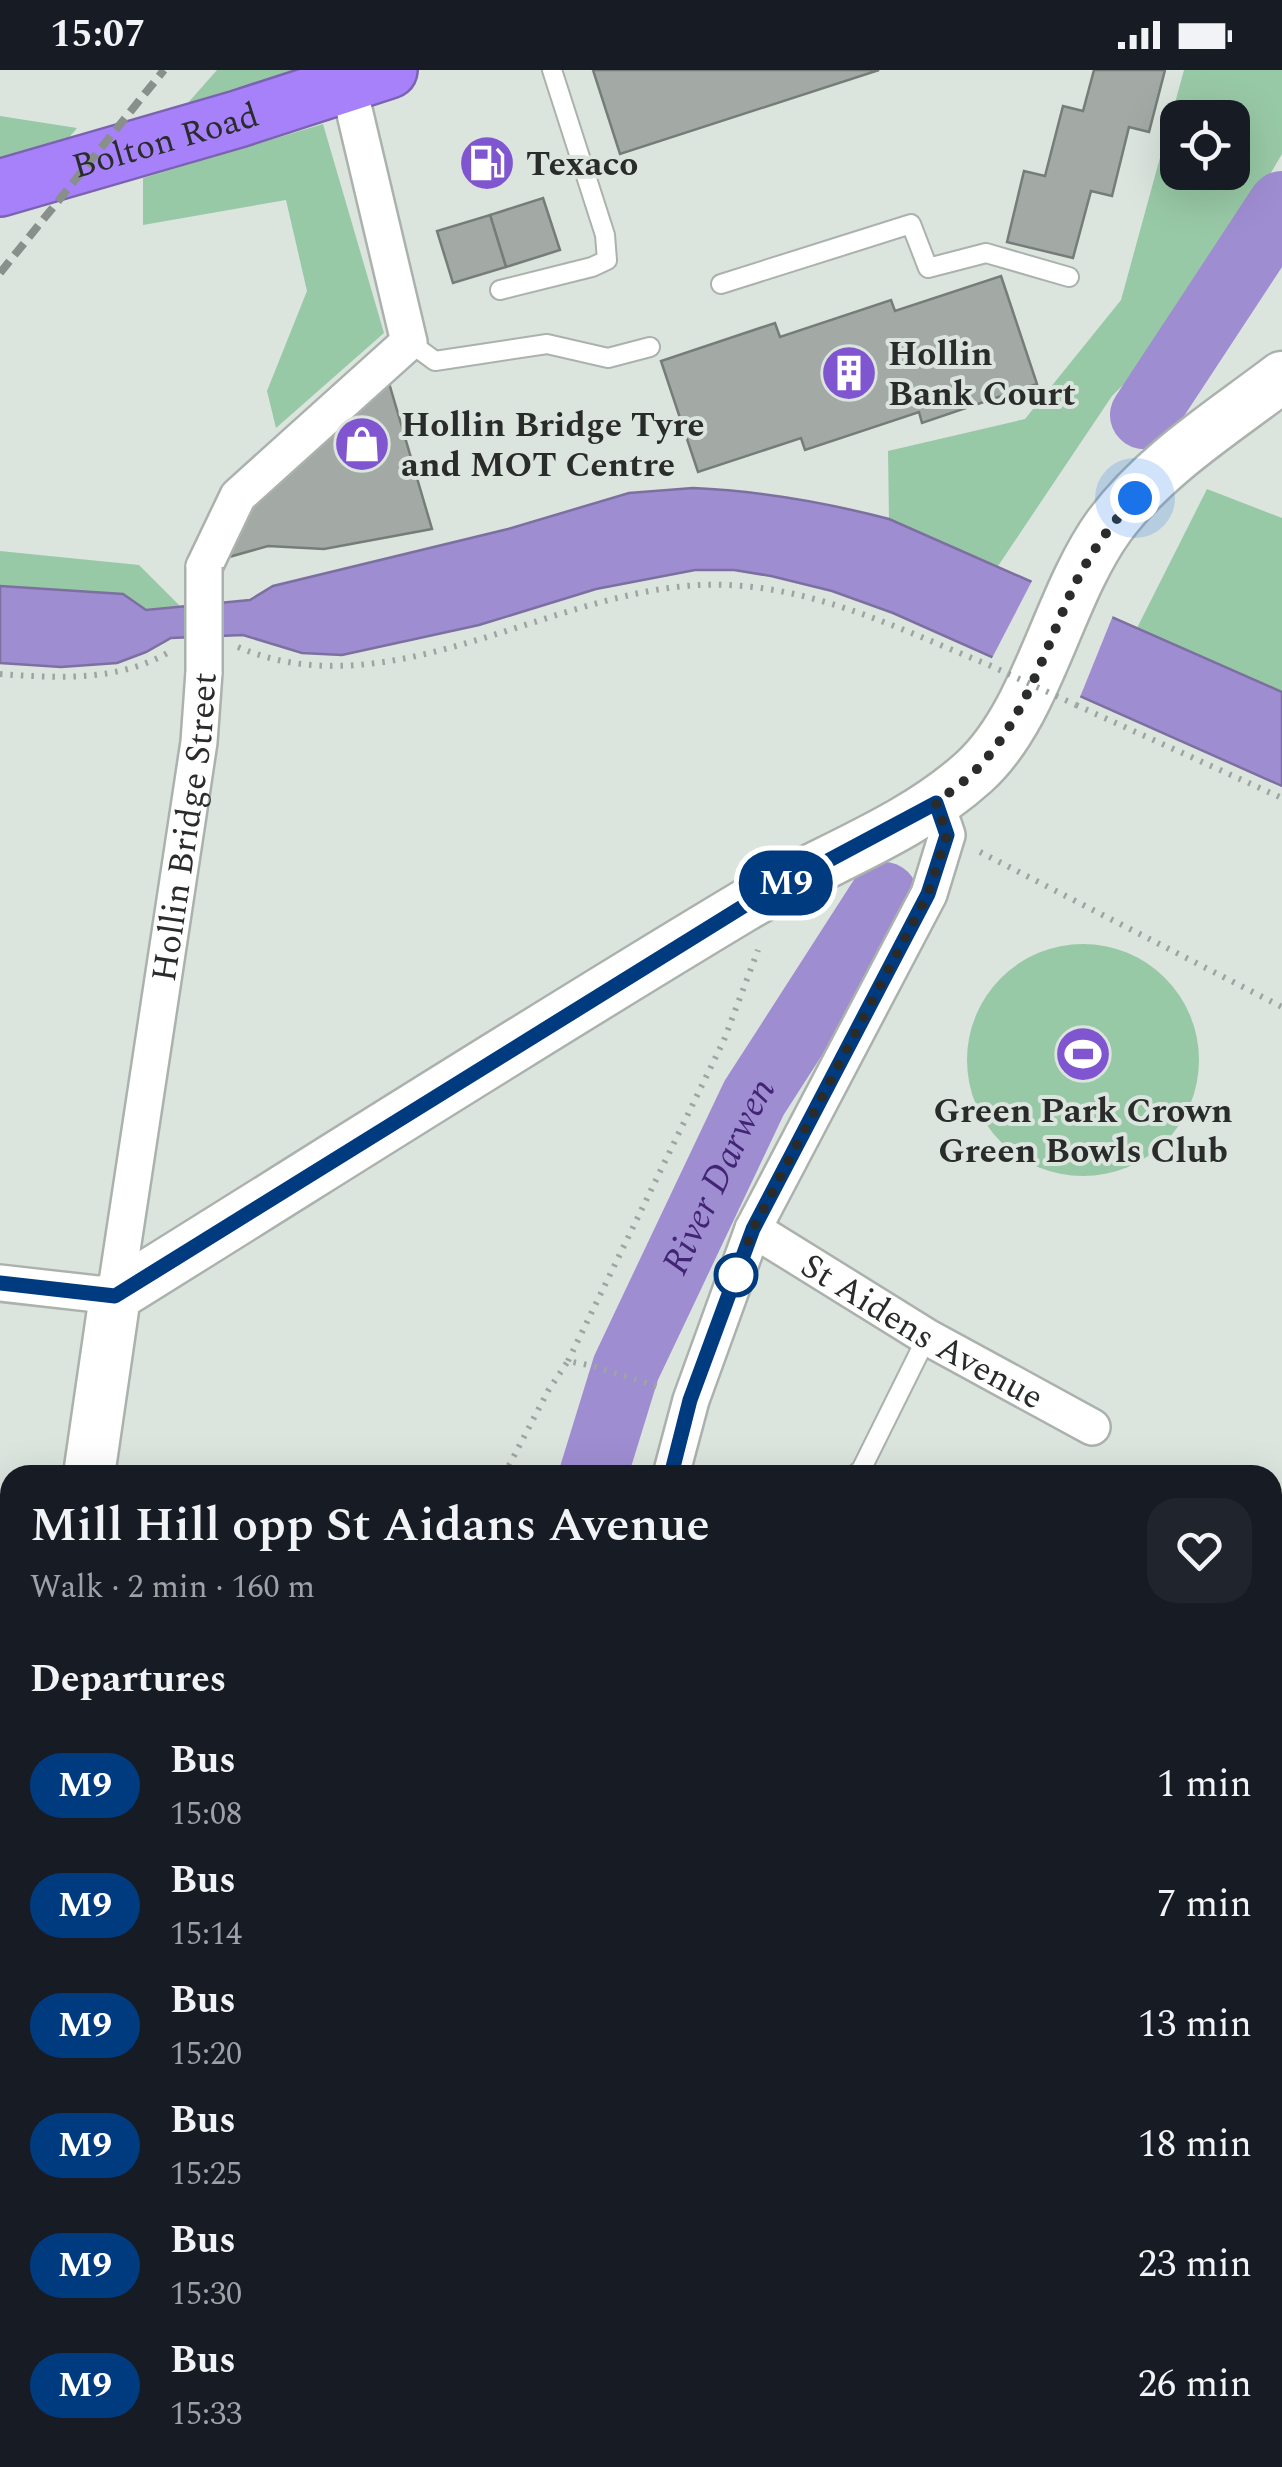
<!DOCTYPE html>
<html lang="en">
<head>
<meta charset="utf-8">
<style>
	body { margin:0; font-family:Spectral,serif; background:#20242c; color:#f1f3f6; height:100vh; display:flex; flex-direction:column; font-size:38px; white-space:nowrap }
	* { box-sizing:border-box; margin:0 }
	p { font-size:32px; color:#9ea1a6 }
	.icon { flex:none; width:55px; height:55px; fill:none; stroke:currentColor; stroke-width:2; stroke-linecap:round; stroke-linejoin:round }
	.map { position:relative; flex:1; overflow:hidden }
	.drawer { position:absolute; left:0px; top:1395px; width:1282px; height:1002px; display:flex; flex-direction:column; background:#171b24; border-radius:30px 30px 0 0; box-shadow:0 10px 40px #0002 }
	.drawer>* { flex:none }
	.badge { padding:0 20px; border-radius:32px; font-size:35px; line-height:65px }
	.controls { position:absolute; left:1160px; top:30px; display:grid; gap:20px }
	.controls a { display:grid; place-items:center; width:90px; height:90px; border-radius:20px; background:#171b24; box-shadow:0 10px 40px #0002; font-size:50px }
	.you { position:absolute; width:50px; height:50px; margin:-25px; border:8px solid #fff; border-radius:50%; background:#1a73e8; box-shadow:0 0 0 15px #1a73e833 }
	.map>.badge { position:absolute; translate:-50% -50%; box-shadow:0 0 0 5px #fff }
	h2 { padding:0 30px; font-size:38px; line-height:90px }
	.round { display:grid; place-items:center; flex:none; width:105px; height:105px; border-radius:30px; background:#20242c }
	.headline { display:flex; align-items:center; justify-content:space-between; height:170px; padding:0 30px }
	h1 { font-size:48px; font-weight:600; line-height:75px }
	ul { padding:0; list-style:none }
	li { display:flex; align-items:center; gap:30px; height:120px; padding:0 30px }
	li div { flex:1 }
	li b { display:block; font-size:38px }
	li em { font-style:normal }
	li .badge { min-width:110px; font-weight:700; text-align:center }
	.status { display:flex; justify-content:space-between; align-items:center; height:70px; padding:0 50px; background:#171b24; direction:ltr }
	.status svg { height:28px; fill:currentColor }
	.map>svg:first-child { display:block }
</style>
</head>
<body>
<div class="status"><b>15:07</b><svg viewBox="0 0 49 12"><path d="M0 12V9h3v3zM5 12V6h3v6zM10 12V3h3v9zM15 12V0h3v12zM26 1h20v11H26zM47 4h2v5h-2z"/></svg></div>
<div class="map">
<svg width="1282" height="2397" viewBox="0 0 1282 2397">
	<rect width="100%" height="100%" fill="#dce4de"/>
	<g fill="#98c9a6" fill-rule="evenodd">
		<path d="M217,0h83l-121,43z"/>
		<path d="M1184,0h98v84l-104,176 -66,66 -114,170 -109,-47 -1,-68 137,-32 96,-119zM1178,48h54v54h-54z"/>
		<path d="M0,46l77,12 -18,22 -59,15z"/>
		<path d="M323,54l61,209 -108,95 -9,-37 40,-100 -21,-91 -143,25v-47z"/>
		<path d="M1207,419l75,29v174l-145,-64z"/>
		<path d="M0,481l139,14 41,41 -34,4 -23,-16 -123,-8z"/>
		<circle cx="1083" cy="990" r="116"/>
	</g>
	<path fill="#9f8dd2" stroke="#7c70a0" stroke-width="2.5" d="M693,418c68,3 131,14 196,31l393,173v94l-389,-173 -61,-22 -61,-15 -37,-6h-39l-99,19 -117,36 -137,30 -40,-2 -59,-18 -72,3 -25,14 -29,11 -56,4 -61,-4v-77l123,8 23,16 104,-10 23,-14 235,-57 121,-36z"/>
	<path fill="#dce4de" d="M1034,507l80,36 -36,89 -88,-40z"/>
	<g fill="none" stroke-linecap="round" stroke-linejoin="round">
		<g stroke="#9f8dd2" stroke-width="68">
			<path d="M1144,345l138,-210"/>
			<path id="s1" d="M593,1405l33,-107 128,-270 130,-202"/>
			<path d="M247,2397l4,-9"/>
		</g>
	</g>
	<g fill="#a3aaa5" stroke="#767d78" stroke-width="2.5">
		<path d="M593,0h286l-259,84z"/>
		<path d="M1094,0h71l-16,62 -20,-5 -17,69 -21,-5 -18,67 -66,-16 17,-71 21,5 18,-70 20,5z"/>
		<path d="M543,128l17,52 -54,17 -16,-52z"/>
		<path d="M490,145l16,52 -53,16 -16,-52z"/>
		<path d="M1001,206l36,108 -115,39 -3,-11 -114,38 -4,-12 -103,34 -37,-111 114,-38 5,14 111,-37 4,11z"/>
		<path d="M389,313l43,146 -108,20 -56,-3 -46,13 23,-53z"/>
		<path d="M408,2388h339l16,9h-361z"/>
	</g>
	<g fill="none" stroke-linecap="round" stroke-linejoin="round">
		<g stroke="#abb2ad" stroke-width="22">
			<g id="lane">
				<path d="M721,214l190,-60 17,44 58,-15 83,24"/>
				<path d="M500,220l92,-23 15,-7 -2,-25 -53,-165"/>
				<path d="M409,272l26,19 112,-17 61,14 42,-11"/>
				<path d="M854,1405l7,-5 66,-133"/>
				<path d="M1033,2388l16,9"/>
				<path d="M324,2397l1,-9"/>
				<path d="M1069,2397l6,-9"/>
			</g>
		</g>
		<g stroke="#abb2ad" stroke-width="40">
			<g id="street">
				<path d="M204,497l34,-71 171,-154 -61,-258"/>
				<path id="s2" d="M753,1159l174,108 165,90"/>
				<path id="s3" d="M0,1213l115,13 84,-554 5,-70"/>
				<path d="M671,1405l20,-75 62,-171 176,-335 18,-59 -11,-32"/>
				<path d="M0,1803l10,1"/>
				<path d="M1272,2261l10,8"/>
				<path d="M931,2397l6,-9"/>
			</g>
		</g>
		<g stroke="#abb2ad" stroke-width="55">
			<g id="secondary">
				<path d="M89,1405l26,-179c209,-130 417,-263 629,-390 75,-45 164,-74 230,-134 64,-58 83,-174 135,-246 45,-61 114,-104 173,-149"/>
				<path d="M0,2095l10,-90"/>
			</g>
		</g>
		<g stroke="#7b63b1" stroke-width="60">
			<g id="highway">
				<path id="s4" d="M0,118l238,-69 151,-49"/>
			</g>
		</g>
		<g stroke="#9ea4a0" stroke-width="6" stroke-dasharray="2.5 8" stroke-linecap="butt">
			<path d="M238,577c158,68 329,-70 490,-62 93,4 176,46 261,80"/>
			<path d="M0,604c57,4 118,8 169,-22"/>
			<path d="M1076,635l206,93"/>
			<path d="M980,782l302,155"/>
			<path d="M568,1291l156,-321 34,-90"/>
			<path d="M504,1405l44,-84 20,-30 25,5 69,22"/>
			<path d="M204,2397l4,-9"/>
		</g>
		<use href="#lane" stroke="#fff" stroke-width="18"/>
		<use href="#street" stroke="#fff" stroke-width="35"/>
		<use href="#secondary" stroke="#fff" stroke-width="50"/>
		<use href="#highway" stroke="#a781fa" stroke-width="55"/>
		<path stroke="#898f8b" stroke-width="8" stroke-dasharray="15 8" stroke-linecap="butt" d="M0,203l164,-203"/>
		<g stroke="#abb2ad" stroke-width="40" stroke-linecap="butt">
			<path id="street-bridge" d="M204,497v105"/>
		</g>
		<path stroke="#9ea4a0" stroke-width="6" stroke-dasharray="2.5 8" stroke-linecap="butt" d="M989,595l87,40"/>
		<use href="#street-bridge" stroke="#fff" stroke-width="35"/>
	</g>
	<g fill="none" stroke-linecap="round" stroke-linejoin="round">
		<g stroke="#fff" stroke-width="22">
			<path id="line" d="M0,1213l115,13 632,-392 189,-101 11,32 -19,59 -175,335 -63,171 -19,75"/>
		</g>
		<use href="#line" stroke="#003b80" stroke-width="15"/>
		<path stroke="#292c2a" stroke-width="10" stroke-dasharray="0 18" d="M736,1205l17,-46 175,-335 19,-59 -11,-32c13,-11 29,-21 41,-34 48,-50 69,-122 97,-183 16,-32 36,-61 61,-88"/>
	</g>
	<defs>
		<g id="fuel-disc" transform="scale(2.875)"><circle r="9.5" fill="#8056d0" stroke="#dce4de"/><path d="M-5.5-6h7V0h2V4h1.3V-2.5L3-4.5l.8-.8L6-3V5H2.5V1h-1V6h-7ZM-4.2-4.7v3.2H.2V-4.7Z" fill="#fff"/></g>
		<g id="building-disc" transform="scale(2.875)"><circle r="9.5" fill="#8056d0" stroke="#dce4de"/><path d="M-4-6H4V6H1V3H-1V6H-4ZM-2.5-4.3h1.7v1.8h-1.7ZM.8-4.3h1.7v1.8H.8ZM-2.5-1h1.7V.8h-1.7ZM.8-1h1.7V.8H.8Z" fill="#fff"/></g>
		<g id="shop-disc" transform="scale(2.875)"><circle r="9.5" fill="#8056d0" stroke="#dce4de"/><path d="M-5-2.5h2.3a2.7 3.5 0 0 1 5.4 0H5L5.5 6h-11ZM-1.5-2.5h3a1.5 2.3 0 0 0-3 0Z" fill="#fff"/></g>
		<g id="stadium-disc" transform="scale(2.875)"><circle r="9.5" fill="#8056d0" stroke="#dce4de"/><path d="M0-5a6.5 5 0 1 0 0 10a6.5 5 0 1 0 0-10ZM-3.5-1.8h7v3.6h-7Z" fill="#fff"/></g>
	</defs>
	<g fill-rule="evenodd">
		<use href="#fuel-disc" x="487" y="93"/>
		<use href="#building-disc" x="849" y="303"/>
		<use href="#shop-disc" x="362" y="374"/>
		<use href="#stadium-disc" x="1083" y="984"/>
	</g>
	<circle fill="#fff" stroke="#003b80" stroke-width="5" cx="736" cy="1205" r="20"/>
	<g text-anchor="middle" stroke-width="8" stroke-linejoin="round" paint-order="stroke">
		<g font-size="35" fill="#292c2a" stroke="#dce4de">
			<text dy="12" stroke="none"><textPath href="#s4" startOffset="172">Bolton Road</textPath></text>
			<text dy="12" stroke="none"><textPath href="#s3" startOffset="590">Hollin Bridge Street</textPath></text>
			<text dy="12" stroke="none"><textPath href="#s2" startOffset="198">St Aidens Avenue</textPath></text>
		</g>
		<g font-size="35" font-weight="bold" fill="#292c2a" stroke="#dce4de" text-anchor="start">
			<text x="526" y="105">Texaco</text>
			<text x="888" y="295">Hollin<tspan x="888" dy="40">Bank Court</tspan></text>
			<text x="401" y="366">Hollin Bridge Tyre<tspan x="401" dy="40">and MOT Centre</tspan></text>
			<text x="1083" y="1052" text-anchor="middle">Green Park Crown<tspan x="1083" dy="40">Green Bowls Club</tspan></text>
		</g>
		<g font-size="38" font-style="italic" fill="#422475" stroke="#dce4de">
			<text dy="13" stroke="none"><textPath href="#s1" startOffset="325">River Darwen</textPath></text>
		</g>
	</g>
</svg>
<div class="controls">
<a><svg class="icon" aria-label="locate" viewBox="0 0 24 24"><circle cx="12" cy="12" r="6"/><path d="M12 2v4M12 18v4M2 12h4M18 12h4"/></svg></a>
</div>
<div class="you" style="left:1135px;top:428px"></div>
<b class="badge" style="left:786px;top:813px;background:#003b80;color:#fff">M9</b>
<section class="drawer">
<div class="headline"><div><h1>Mill Hill opp St Aidans Avenue</h1><p>Walk · 2 min · 160 m</p></div><a class="round"><svg class="icon" aria-label="heart" viewBox="0 0 24 24"><path d="M12 20l-8-8c-3-5 5-10 8-4 3-6 11-1 8 4z"/></svg></a></div>
<h2>Departures</h2>
<ul>
<li><span class="badge" style="background:#003b80;color:#fff">M9</span><div><b>Bus</b><p>15:08</p></div><em>1 min</em></li>
<li><span class="badge" style="background:#003b80;color:#fff">M9</span><div><b>Bus</b><p>15:14</p></div><em>7 min</em></li>
<li><span class="badge" style="background:#003b80;color:#fff">M9</span><div><b>Bus</b><p>15:20</p></div><em>13 min</em></li>
<li><span class="badge" style="background:#003b80;color:#fff">M9</span><div><b>Bus</b><p>15:25</p></div><em>18 min</em></li>
<li><span class="badge" style="background:#003b80;color:#fff">M9</span><div><b>Bus</b><p>15:30</p></div><em>23 min</em></li>
<li><span class="badge" style="background:#003b80;color:#fff">M9</span><div><b>Bus</b><p>15:33</p></div><em>26 min</em></li>
</ul>
</section>
</div>
</body>
</html>
